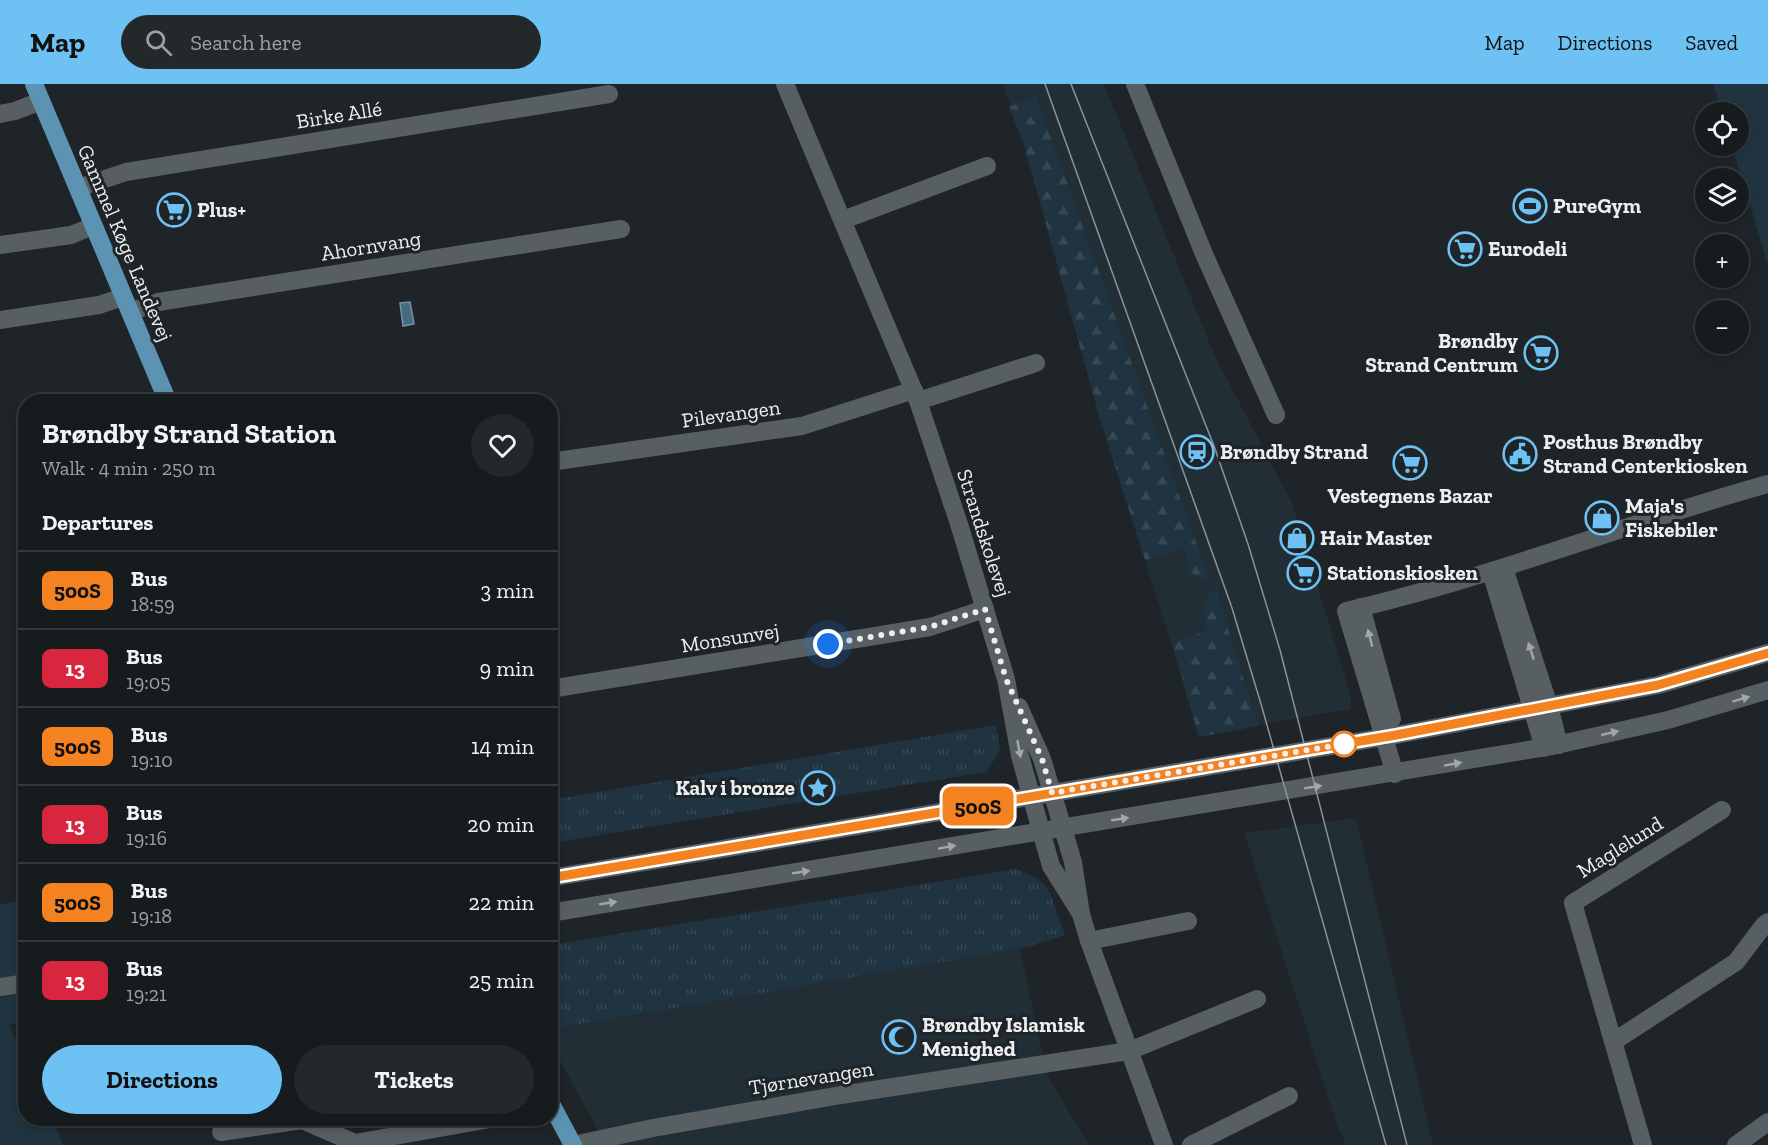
<!DOCTYPE html>
<html lang="en">
<head>
<meta charset="utf-8">
<style>
	body { margin:0; font-family:"Zilla Slab",serif; background:#23282a; color:#f1f3f6; height:100vh; display:flex; flex-direction:column; font-size:22px; white-space:nowrap }
	* { box-sizing:border-box; margin:0 }
	p { font-size:20px; color:#9ea1a4 }
	.icon { flex:none; width:33px; height:33px; fill:none; stroke:currentColor; stroke-width:2; stroke-linecap:round; stroke-linejoin:round }
	.map { position:relative; flex:1; overflow:hidden }
	.panel { position:absolute; left:18px; top:310px; width:540px; height:732px; display:flex; flex-direction:column; background:#161b1d; border-radius:24px; box-shadow:0 3px 9px #0003,0 0 0 2px #35393b }
	.panel>* { flex:none }
	.badge { padding:0 12px; border-radius:9px; font-size:21px; line-height:39px }
	.tools { position:absolute; left:1695px; top:18px; display:grid; gap:12px }
	.tools a { display:grid; place-items:center; width:54px; height:54px; border-radius:50%; background:#161b1d; box-shadow:0 3px 9px #0003,0 0 0 2px #35393b; font-size:30px }
	.you { position:absolute; width:30px; height:30px; margin:-15px; border:4px solid #fff; border-radius:50%; background:#1a73e8; box-shadow:0 0 0 9px #1a73e833 }
	.map>.badge { position:absolute; translate:-50% -50%; box-shadow:0 0 0 3px #fff }
	h2 { padding:0 24px; font-size:22px; line-height:54px }
	.round { display:grid; place-items:center; flex:none; width:63px; height:63px; border-radius:32px; background:#23282a }
	.summary { display:flex; align-items:center; justify-content:space-between; height:102px; padding:0 24px }
	h1 { font-size:28px; font-weight:800; line-height:45px }
	.action { display:flex; gap:12px; margin-top:auto; padding:12px 24px }
	.action a { flex:1; height:69px; border-radius:36px; background:#6dc2f3; color:#111; font-size:24px; font-weight:800; line-height:69px; text-align:center }
	.action a+a { background:#23282a; color:#f1f3f6 }
	ul { padding:0; list-style:none }
	li { display:flex; align-items:center; gap:18px; height:78px; padding:0 24px; border-top:2px solid #35393b }
	li div { flex:1 }
	li b { display:block; font-size:22px }
	li em { font-style:normal }
	li .badge { min-width:66px; font-weight:700; text-align:center }
	header { display:flex; align-items:center; gap:36px; box-sizing:border-box; height:84px; padding:0 30px; background:#6dc2f3; color:#111 }
	header strong { font-size:28px }
	nav { display:flex; gap:33px; margin-inline-start:auto; font-size:21px }
	.search { width:420px; height:54px; background:#23282a; display:flex; align-items:center; gap:15px; box-sizing:border-box; padding:0 21px; border-radius:33px; color:#9ea1a4; font-size:22px }
	.map>svg:first-child { display:block }
</style>
</head>
<body>
<header>
<strong>Map</strong>
<div class="search"><svg class="icon" aria-label="search" viewBox="0 0 24 24"><circle cx="10" cy="10" r="6"/><path d="M15 15l6 6"/></svg>Search here</div>
<nav><a>Map</a><a>Directions</a><a>Saved</a></nav>
</header>
<div class="map">
<svg width="1768" height="1061" viewBox="0 0 1768 1061">
	<defs>
		<pattern id="grass-tufts" width="24" height="20" patternUnits="userSpaceOnUse" patternTransform="scale(1.5)"><rect width="24" height="20" fill="#1f3440"/><path d="M3 7l-1-3M5 7V3M7 7l1-3M15 17l-1-3M17 17v-4M19 17l1-3" fill="none" stroke="#354853"/></pattern>
		<pattern id="forest-firs" width="22" height="20" patternUnits="userSpaceOnUse" patternTransform="scale(1.5)"><rect width="22" height="20" fill="#1f3440"/><path d="M5 1l3.5 6h-7zM16 11l3.5 6h-7z" fill="#354853"/></pattern>
		<pattern id="water-ripples" width="26" height="14" patternUnits="userSpaceOnUse" patternTransform="scale(1.5)"><rect width="26" height="14" fill="#446a80"/><path d="M2 4q2-2 4 0t4 0M15 11q2-2 4 0t4 0" fill="none" stroke="#5f8092"/></pattern>
	</defs>
	<rect width="100%" height="100%" fill="#1e2427"/>
	<g fill="#222e35">
		<path d="M1003,0h101l111,272 78,149 58,191v13l-151,26 -100,-316 -76,-274z"/>
		<path d="M1356,734l77,327h-87l-9,-20 -93,-292z"/>
		<path d="M1020,865l27,126 42,70h-483l-55,-101 -1,-15z"/>
	</g>
	<g fill="url(#grass-tufts)">
		<path d="M996,641l4,26 -14,21 -435,71v-43z"/>
		<path d="M1016,785l23,10 11,14 15,42 -45,14 -469,80v-84z"/>
	</g>
	<g fill="url(#forest-firs)">
		<path d="M1036,12l173,483 -5,1 -14,-8 -6,-24 -39,12 -45,-141 -76,-274 -15,-38z"/>
		<path d="M1216,506l42,136 -59,11 -27,-94 36,-13 -7,-23 8,-14z"/>
	</g>
	<g fill="#1f3440">
		<path d="M1713,0h55v181l-36,-119h6v-34h-16z"/>
		<path d="M25,817v121l-16,3 16,36 1,58h26l11,26h-63v-241z"/>
	</g>
	<path fill="url(#water-ripples)" stroke="#7692a2" stroke-width="1.5" d="M410,218l4,22 -11,2 -3,-23z"/>
	<g fill="none" stroke-linecap="round" stroke-linejoin="round">
		<g stroke="#585f63" stroke-width="18">
			<path d="M785,0l133,317 41,123 47,155 14,77 31,110 30,48"/>
			<path d="M1135,0l69,170 72,161"/>
			<path d="M0,30l15,-3 26,-10"/>
			<path d="M78,104l48,-16 483,-78"/>
			<path d="M843,136l144,-54"/>
			<path d="M0,161l71,-10 22,-9"/>
			<path d="M130,228l28,-10 463,-73"/>
			<path d="M0,236l99,-15 24,-8"/>
			<path d="M918,317l118,-38"/>
			<path d="M550,378l252,-36 112,-36"/>
			<path d="M1504,484l45,138 10,39"/>
			<path d="M1491,488l53,176"/>
			<path d="M1361,523l31,112"/>
			<path d="M550,605l380,-62 55,-18"/>
			<path d="M1019,623l23,52 31,103 8,52 8,27 75,204"/>
			<path d="M1395,690l-49,-163c144,-33 281,-88 422,-127"/>
			<path d="M550,794l846,-143 262,-50 110,-32"/>
			<path d="M550,829l1002,-167 116,-26 100,-30"/>
			<path d="M1089,857l99,-20"/>
			<path d="M0,903l26,-4"/>
			<path d="M1613,958l123,-80 28,-37 4,-3"/>
			<path d="M221,1048l81,-12 53,23 135,-24"/>
			<path d="M573,1061l80,-17 188,-33 288,-44 128,-52"/>
			<path d="M1191,1061l98,-49"/>
			<path d="M1643,1061l-70,-242 149,-93"/>
			<path d="M1736,1061l32,-23"/>
		</g>
		<g stroke="#5c93b2" stroke-width="18">
			<path d="M34,0l134,318"/>
			<path d="M550,1018l23,43"/>
		</g>
		<g stroke="#8d9295" stroke-width="1.5">
			<path d="M1045,0l187,524 29,96 125,441"/>
			<path d="M1071,0l143,362 34,98 32,106 127,495"/>
		</g>
	</g>
	<defs><path id="oneway-solid" d="M-6-.8H1V-3.2L6.5 0L1 3.2V.8H-6Z" transform="scale(1.5)"/></defs>
	<g fill="#a2a7aa">
		<use href="#oneway-solid" transform="translate(1370 554) rotate(-105)"/>
		<use href="#oneway-solid" transform="translate(1531 567) rotate(-108)"/>
		<use href="#oneway-solid" transform="translate(1741 615) rotate(-17)"/>
		<use href="#oneway-solid" transform="translate(1610 649) rotate(-13)"/>
		<use href="#oneway-solid" transform="translate(1019 665) rotate(79)"/>
		<use href="#oneway-solid" transform="translate(1453 680) rotate(-10)"/>
		<use href="#oneway-solid" transform="translate(1313 703) rotate(-9)"/>
		<use href="#oneway-solid" transform="translate(1120 735) rotate(-9)"/>
		<use href="#oneway-solid" transform="translate(947 763) rotate(-10)"/>
		<use href="#oneway-solid" transform="translate(801 788) rotate(-9)"/>
		<use href="#oneway-solid" transform="translate(608 819) rotate(-9)"/>
	</g>
	<g fill="none" stroke-linecap="round" stroke-linejoin="round">
		<g stroke="#fff" stroke-width="14">
			<path id="line" d="M550,794l846,-143 262,-50 110,-32"/>
		</g>
		<use href="#line" stroke="#f58220" stroke-width="9"/>
		<path stroke="#ebeff2" stroke-width="6" stroke-dasharray="0 10.8" d="M828,560l102,-17 55,-18 21,70 36,80 10,34 292,-49"/>
	</g>
	<defs>
		<g id="stadium-ring" transform="scale(1.725)"><circle r="9.5" fill="#1e2427" stroke="#6dc2f3" stroke-width="1.5"/><path d="M0-5a6.5 5 0 1 0 0 10a6.5 5 0 1 0 0-10ZM-3.5-1.8h7v3.6h-7Z" fill="#6dc2f3"/></g>
		<g id="supermarket-ring" transform="scale(1.725)"><circle r="9.5" fill="#1e2427" stroke="#6dc2f3" stroke-width="1.5"/><path d="M-6-5.5h2.5l.6 2H6L4.5 2H-2.5L-4.4-4H-6ZM-1.5 3.2a1.3 1.3 0 1 0 .1 0ZM3 3.2a1.3 1.3 0 1 0 .1 0Z" fill="#6dc2f3"/></g>
		<g id="station-ring" transform="scale(1.725)"><circle r="9.5" fill="#1e2427" stroke="#6dc2f3" stroke-width="1.5"/><path d="M-3-6H3Q5-6 5-4V2Q5 4 3 4L4.5 6H3L1.5 4h-3L-3 6H-4.5L-3 4Q-5 4-5 2V-4Q-5-6-3-6ZM-3.5-4v3h7v-3ZM-3.5 1v1.5H-2V1ZM2 1v1.5H3.5V1Z" fill="#6dc2f3"/></g>
		<g id="civic-ring" transform="scale(1.725)"><circle r="9.5" fill="#1e2427" stroke="#6dc2f3" stroke-width="1.5"/><path d="M-.6-6.5H3V-4.5H.6V-3L4-1V1h2V6H-6V1h2V-1L-.6-3ZM-1.2 2.5V6h2.4V2.5Z" fill="#6dc2f3"/></g>
		<g id="shop-ring" transform="scale(1.725)"><circle r="9.5" fill="#1e2427" stroke="#6dc2f3" stroke-width="1.5"/><path d="M-5-2.5h2.3a2.7 3.5 0 0 1 5.4 0H5L5.5 6h-11ZM-1.5-2.5h3a1.5 2.3 0 0 0-3 0Z" fill="#6dc2f3"/></g>
		<g id="sight-ring" transform="scale(1.725)"><circle r="9.5" fill="#1e2427" stroke="#6dc2f3" stroke-width="1.5"/><path d="M0-6L1.8-2.2L6-1.7L2.9 1.2L3.7 5.4L0 3.3L-3.7 5.4L-2.9 1.2L-6-1.7L-1.8-2.2Z" fill="#6dc2f3"/></g>
		<g id="mosque-ring" transform="scale(1.725)"><circle r="9.5" fill="#1e2427" stroke="#6dc2f3" stroke-width="1.5"/><path d="M3.5-4.9A6 6 0 1 0 3.5 4.9A5 5 0 1 1 3.5-4.9Z" fill="#6dc2f3"/></g>
	</defs>
	<g fill-rule="evenodd">
		<use href="#stadium-ring" x="1530" y="122"/>
		<use href="#supermarket-ring" x="174" y="126"/>
		<use href="#supermarket-ring" x="1465" y="165"/>
		<use href="#supermarket-ring" x="1541" y="269"/>
		<use href="#station-ring" x="1197" y="368"/>
		<use href="#civic-ring" x="1520" y="370"/>
		<use href="#supermarket-ring" x="1410" y="379"/>
		<use href="#shop-ring" x="1602" y="434"/>
		<use href="#shop-ring" x="1297" y="454"/>
		<use href="#supermarket-ring" x="1304" y="489"/>
		<use href="#sight-ring" x="818" y="704"/>
		<use href="#mosque-ring" x="899" y="953"/>
	</g>
	<circle fill="#fff" stroke="#f58220" stroke-width="3" cx="1344" cy="660" r="12"/>
	<g text-anchor="middle" stroke-width="6" stroke-linejoin="round" paint-order="stroke">
		<g font-size="21" fill="#ebeff2" stroke="#1e2427">
			<text transform="translate(339 31) rotate(-9)" y="7">Birke Allé</text>
			<text transform="translate(125 159) rotate(67)" y="7">Gammel Køge Landevej</text>
			<text transform="translate(371 162) rotate(-9)" y="7">Ahornvang</text>
			<text transform="translate(731 330) rotate(-8)" y="7">Pilevangen</text>
			<text transform="translate(984 449) rotate(72)" y="7">Strandskolevej</text>
			<text transform="translate(730 554) rotate(-9)" y="7">Monsunvej</text>
			<text transform="translate(1620 763) rotate(-32)" y="7">Maglelund</text>
			<text transform="translate(811 994) rotate(-9)" y="7">Tjørnevangen</text>
		</g>
		<g font-size="21" font-weight="bold" fill="#ebeff2" stroke="#1e2427" text-anchor="start">
			<text x="1553" y="129">PureGym</text>
			<text x="197" y="133">Plus+</text>
			<text x="1488" y="172">Eurodeli</text>
			<text x="1518" y="264" text-anchor="end">Brøndby<tspan x="1518" dy="24">Strand Centrum</tspan></text>
			<text x="1543" y="365">Posthus Brøndby<tspan x="1543" dy="24">Strand Centerkiosken</tspan></text>
			<text x="1220" y="375">Brøndby Strand</text>
			<text x="1410" y="419" text-anchor="middle">Vestegnens Bazar</text>
			<text x="1625" y="429">Maja's<tspan x="1625" dy="24">Fiskebiler</tspan></text>
			<text x="1320" y="461">Hair Master</text>
			<text x="1327" y="496">Stationskiosken</text>
			<text x="795" y="711" text-anchor="end">Kalv i bronze</text>
			<text x="922" y="948">Brøndby Islamisk<tspan x="922" dy="24">Menighed</tspan></text>
		</g>
	</g>
</svg>
<div class="tools">
<a><svg class="icon" aria-label="locate" viewBox="0 0 24 24"><circle cx="12" cy="12" r="6"/><path d="M12 2v4M12 18v4M2 12h4M18 12h4"/></svg></a>
<a><svg class="icon" aria-label="layers" viewBox="0 0 24 24"><path d="M12 4l9 5-9 5-9-5zM3 14l9 5 9-5"/></svg></a>
<a>+</a>
<a>−</a>
</div>
<div class="you" style="left:828px;top:560px"></div>
<b class="badge" style="left:978px;top:722px;background:#f58220;color:#111">500S</b>
<section class="panel">
<div class="summary"><div><h1>Brøndby Strand Station</h1><p>Walk · 4 min · 250 m</p></div><a class="round"><svg class="icon" aria-label="heart" viewBox="0 0 24 24"><path d="M12 20l-8-8c-3-5 5-10 8-4 3-6 11-1 8 4z"/></svg></a></div>
<h2>Departures</h2>
<ul>
<li><span class="badge" style="background:#f58220;color:#111">500S</span><div><b>Bus</b><p>18:59</p></div><em>3 min</em></li>
<li><span class="badge" style="background:#d7263d;color:#fff">13</span><div><b>Bus</b><p>19:05</p></div><em>9 min</em></li>
<li><span class="badge" style="background:#f58220;color:#111">500S</span><div><b>Bus</b><p>19:10</p></div><em>14 min</em></li>
<li><span class="badge" style="background:#d7263d;color:#fff">13</span><div><b>Bus</b><p>19:16</p></div><em>20 min</em></li>
<li><span class="badge" style="background:#f58220;color:#111">500S</span><div><b>Bus</b><p>19:18</p></div><em>22 min</em></li>
<li><span class="badge" style="background:#d7263d;color:#fff">13</span><div><b>Bus</b><p>19:21</p></div><em>25 min</em></li>
</ul>
<div class="action"><a>Directions</a><a>Tickets</a></div>
</section>
</div>
</body>
</html>
